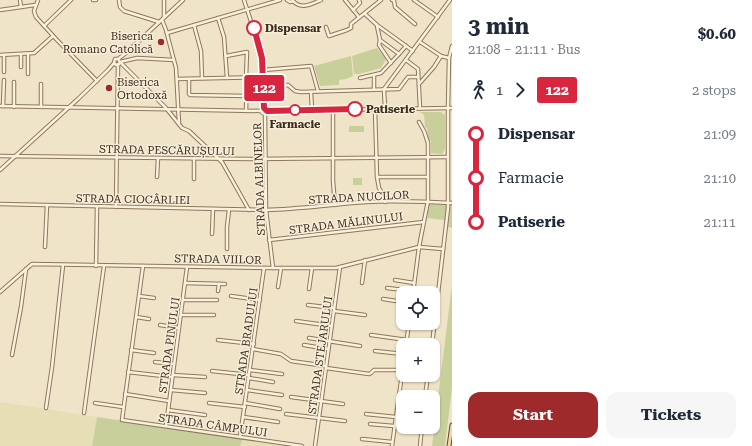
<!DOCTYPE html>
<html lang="en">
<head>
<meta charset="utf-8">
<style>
	body { margin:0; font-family:"Roboto Serif",serif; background:#f6f6f7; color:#1f2937; height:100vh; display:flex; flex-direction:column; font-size:15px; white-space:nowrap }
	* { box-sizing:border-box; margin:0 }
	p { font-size:13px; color:#747a83 }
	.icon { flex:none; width:22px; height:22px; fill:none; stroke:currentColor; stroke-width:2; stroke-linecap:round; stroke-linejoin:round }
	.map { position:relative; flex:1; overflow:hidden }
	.details { display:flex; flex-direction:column; background:#fff; width:300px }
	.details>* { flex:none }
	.badge { padding:0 8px; border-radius:3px; font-size:14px; line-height:26px }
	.buttons { position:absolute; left:396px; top:286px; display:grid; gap:8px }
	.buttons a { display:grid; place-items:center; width:44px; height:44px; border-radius:8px; background:#fff; box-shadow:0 1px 3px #0004; font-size:20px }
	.map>.badge { position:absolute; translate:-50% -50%; box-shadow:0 0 0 2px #fff }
	.legs { display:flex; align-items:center; gap:6px; height:44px; padding:0 16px; font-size:13px }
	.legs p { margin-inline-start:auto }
	.summary { display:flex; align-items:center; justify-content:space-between; height:68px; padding:0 16px }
	h1 { font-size:22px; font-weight:700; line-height:30px }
	.action { display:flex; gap:8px; margin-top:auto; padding:8px 16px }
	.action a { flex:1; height:46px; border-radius:12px; background:#9e2a2b; color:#fff; font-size:16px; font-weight:700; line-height:46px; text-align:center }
	.action a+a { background:#f6f6f7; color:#1f2937 }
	ul { padding:0 16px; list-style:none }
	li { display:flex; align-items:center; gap:14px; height:44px; font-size:15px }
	li i { display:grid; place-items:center; width:6px; height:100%; margin:0 5px; background:currentColor }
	li i::after { content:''; width:10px; height:10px; margin:-5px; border:3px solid; border-radius:50%; background:#fff }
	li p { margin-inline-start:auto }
	li:first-child i { background:linear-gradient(#0000 50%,currentColor 0) }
	li:last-child i { background:linear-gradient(currentColor 50%,#0000 0) }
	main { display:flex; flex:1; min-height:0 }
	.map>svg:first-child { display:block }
</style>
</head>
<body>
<main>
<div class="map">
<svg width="452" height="446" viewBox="0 0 452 446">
	<rect width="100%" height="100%" fill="#f0e4c8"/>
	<g fill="#e6deb5">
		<path d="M0,402l97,15 -5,29h-92z"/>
		<path d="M243,438l50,8h-53z"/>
	</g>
	<g fill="#c9cf9b">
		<path d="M377,48l9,11 -5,9 -22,6h-5l-2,-18z"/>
		<path d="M351,56l2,20 -7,3 -7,1v5l-19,1 -6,-20z"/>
		<path d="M420,112h21l4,3v34l-3,5 -11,-1v-12l-3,-1 -1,-12 -2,-1 -1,-12z"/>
		<rect x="349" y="126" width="15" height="6"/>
		<rect x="353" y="178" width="9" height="7"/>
		<path d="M429,204l16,1 2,2 -2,15 -1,-2 -16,-2 -1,2z"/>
		<path d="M451,205h1v23l-5,-1 2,-20z"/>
		<path d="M452,285v102l-7,59h-13z"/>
		<path d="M97,417l146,21 -3,8h-148z"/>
	</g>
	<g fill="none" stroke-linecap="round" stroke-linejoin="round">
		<g stroke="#8d765c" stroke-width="4.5">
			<g id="minor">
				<path d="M20,0l1,7"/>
				<path d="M38,0l-4,11 2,6 20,22 41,42"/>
				<path d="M93,0h3"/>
				<path d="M119,0l1,7 4,4 35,11"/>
				<path d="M244,0l17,52 2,18 1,38"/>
				<path d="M287,0l3,2 3,-1"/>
				<path d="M345,0l14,17"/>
				<path d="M392,0l2,1 1,6 20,17"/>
				<path d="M414,0l24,17"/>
				<path d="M293,1c8,9 19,3 28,-1"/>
				<path d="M0,10l35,-5"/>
				<path d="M353,10l7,-7 -1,-3"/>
				<path d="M365,14l12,11 36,26"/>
				<path d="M164,17v-17"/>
				<path d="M218,18l6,19 3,41"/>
				<path d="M162,20l4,10 10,38 3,55"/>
				<path d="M194,25l7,26 1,27"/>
				<path d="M44,26l27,-26"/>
				<path d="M377,26l3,14 19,14 7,-8"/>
				<path d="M326,27l3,9 18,-6 4,-2v-4l30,-24"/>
				<path d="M167,33l113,-33"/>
				<path d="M380,40l-1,5 12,18"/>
				<path d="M420,42l21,14 8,2"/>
				<path d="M0,55l34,-2 19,-17"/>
				<path d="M21,55v12"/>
				<path d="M28,55v19"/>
				<path d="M226,56l21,-4 -1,26"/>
				<path d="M118,59l2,3 -1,2 -3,1 -2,-2 1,-4h3l8,-6 57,-53"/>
				<path d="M406,60l12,9 2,39"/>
				<path d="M120,62l46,46 16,20 7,3 33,31 27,48"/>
				<path d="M120,62l17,-4 37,2"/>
				<path d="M263,70l48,-4 7,25"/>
				<path d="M4,72v-17"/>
				<path d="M374,75v15"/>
				<path d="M360,78l21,-5 18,-19"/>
				<path d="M177,79l86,-2"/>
				<path d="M189,79v15l1,1 57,1"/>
				<path d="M41,84v23"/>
				<path d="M419,84l15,-17 7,-11"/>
				<path d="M264,86l24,-1 7,6 6,1 98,-3 9,-12h10"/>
				<path d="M384,89l66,-89"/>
				<path d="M384,89l1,20"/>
				<path d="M311,92l1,18"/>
				<path d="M0,106l262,5"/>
				<path d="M3,106l1,-26"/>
				<path d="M14,107v-25"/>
				<circle cx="264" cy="111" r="2.5"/>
				<path d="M375,109l2,68 2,11 6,10v4"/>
				<path d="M333,110v71l2,24"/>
				<path d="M246,111l1,-33"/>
				<path d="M267,111l185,-3"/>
				<path d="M265,113l1,97 7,58"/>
				<path d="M0,156l250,3 198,-2"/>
				<path d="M0,170l78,-71 30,-29 6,-7"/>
				<path d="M157,177l1,-19"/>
				<path d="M377,177h51"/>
				<path d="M194,179v-21"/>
				<path d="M0,204l266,6c34,-1 67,-6 101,-8 28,-2 57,0 85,1"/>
				<path d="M116,207l2,-142"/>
				<path d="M212,234l1,-25"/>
				<path d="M269,240l155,-18"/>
				<path d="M45,247l2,-42"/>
				<path d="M227,249v-22l2,-17"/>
				<path d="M96,266l1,-59"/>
				<path d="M143,266l-21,154 180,26"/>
				<path d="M395,280l19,3"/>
				<path d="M185,283l40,1"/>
				<path d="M362,283l3,-23"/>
				<path d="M278,287l3,-19"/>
				<path d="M387,288l26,3"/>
				<path d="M309,289l3,-21"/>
				<path d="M218,291l1,-7"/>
				<path d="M0,292l32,-28 241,4h63l83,-21 24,2"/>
				<path d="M413,293l6,-46 9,-46v-58l-4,-12 -5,-9"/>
				<path d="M139,296l15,2"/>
				<path d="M231,296l29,4"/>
				<path d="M383,299l20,3"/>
				<path d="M183,300h34"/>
				<path d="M308,305l26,3"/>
				<path d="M334,311l31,4"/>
				<path d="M181,315h33"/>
				<path d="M136,317l13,2"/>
				<path d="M296,321l36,5"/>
				<path d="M160,325l19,3"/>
				<path d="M371,335l36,5"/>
				<path d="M309,338l51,8"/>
				<path d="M218,340l36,4"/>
				<path d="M304,345l24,4"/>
				<path d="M406,345l3,-22"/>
				<path d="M432,345l16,-137v-100l1,-50 3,-12"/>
				<path d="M253,349l28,5 10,7 35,5"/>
				<path d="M131,350l23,3"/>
				<path d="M375,351l28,3"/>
				<path d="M12,355l9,-48 5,-38"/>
				<path d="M155,362l19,2"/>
				<path d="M326,368l43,6 2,-1 3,-3h29"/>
				<path d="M250,370l32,4"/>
				<path d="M212,371l37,4"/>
				<path d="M128,372l44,5"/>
				<path d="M173,375l32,2"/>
				<path d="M249,378l24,4"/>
				<path d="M171,390l34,3"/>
				<path d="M247,390l35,5"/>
				<path d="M125,394l44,7"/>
				<path d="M291,397l52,7"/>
				<path d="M425,397l3,-22"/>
				<path d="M95,403l28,4"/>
				<path d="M209,403l36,4"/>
				<path d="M245,403l35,6"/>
				<path d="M46,408l6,-41 11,-102"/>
				<path d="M168,410l37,5"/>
				<path d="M84,413l20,-147"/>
				<path d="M286,414l59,7"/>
				<path d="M366,414l30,3"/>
				<path d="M243,417l35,5"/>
				<path d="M370,424l24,2"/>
				<path d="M166,426l21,-159"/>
				<path d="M240,437l24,-169"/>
				<path d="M362,439l30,3"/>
				<path d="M315,446l25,-179"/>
				<path d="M392,446l11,-79"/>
				<path d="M420,446l2,-19"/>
			</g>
		</g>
		<g stroke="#5b4430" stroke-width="5">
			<path id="major" d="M449,446l3,-21"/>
		</g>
		<use href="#minor" stroke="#faf1dc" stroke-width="2.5"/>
		<use href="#major" stroke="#f3d9a0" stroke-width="3"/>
	</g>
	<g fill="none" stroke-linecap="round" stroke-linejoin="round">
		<g stroke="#fff" stroke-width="9">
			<path id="line-1" d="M254,28l8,30 2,50 3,3 88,-2"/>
		</g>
		<use href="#line-1" stroke="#d7263d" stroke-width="6"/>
	</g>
	<g fill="#fff" stroke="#d7263d" stroke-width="2">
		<circle cx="254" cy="28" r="7"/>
		<circle cx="355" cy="109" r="7"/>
		<circle cx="295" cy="110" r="5"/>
	</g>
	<g fill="#9e2a2b" stroke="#f7eed8" stroke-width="1.5">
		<circle cx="161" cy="42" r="4"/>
		<circle cx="109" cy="88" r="4"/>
	</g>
	<g text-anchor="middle" stroke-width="3" stroke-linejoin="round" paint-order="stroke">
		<g font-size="11" font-weight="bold" fill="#3d2e20" stroke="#f7eed8" text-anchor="start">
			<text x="265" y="32">Dispensar</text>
			<text x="366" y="113">Patiserie</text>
			<text x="295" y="128" text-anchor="middle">Farmacie</text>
		</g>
		<g font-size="11" fill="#3d2e20" stroke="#f7eed8" text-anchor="end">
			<text x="153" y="40">Biserica<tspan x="153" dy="13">Romano Catolică</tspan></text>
			<text x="117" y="86" text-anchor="start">Biserica<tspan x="117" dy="13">Ortodoxă</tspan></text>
		</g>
		<g font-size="11" fill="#3d2e20" stroke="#f7eed8">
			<text transform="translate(167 150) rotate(1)" y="4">STRADA PESCĂRUȘULUI</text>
			<text transform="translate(259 179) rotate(-92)" y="4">STRADA ALBINELOR</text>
			<text transform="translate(359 197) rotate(-3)" y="4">STRADA NUCILOR</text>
			<text transform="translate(133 199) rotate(1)" y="4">STRADA CIOCÂRLIEI</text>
			<text transform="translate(346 223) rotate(-7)" y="4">STRADA MĂLINULUI</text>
			<text transform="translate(218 259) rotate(1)" y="4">STRADA VIILOR</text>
			<text transform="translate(246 341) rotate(-82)" y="4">STRADA BRADULUI</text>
			<text transform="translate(169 345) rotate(-82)" y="4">STRADA PINULUI</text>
			<text transform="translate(320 355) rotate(-82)" y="4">STRADA STEJARULUI</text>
			<text transform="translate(213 425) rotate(8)" y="4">STRADA CÂMPULUI</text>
		</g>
	</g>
</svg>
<div class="buttons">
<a><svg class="icon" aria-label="locate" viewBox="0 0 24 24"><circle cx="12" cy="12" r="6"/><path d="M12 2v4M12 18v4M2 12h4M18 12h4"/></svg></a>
<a>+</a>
<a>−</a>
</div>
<b class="badge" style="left:264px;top:88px;background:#d7263d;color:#fff">122</b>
</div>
<section class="details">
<div class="summary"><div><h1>3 min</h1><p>21:08 – 21:11 · Bus</p></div><b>$0.60</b></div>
<div class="legs"><svg class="icon" aria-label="walk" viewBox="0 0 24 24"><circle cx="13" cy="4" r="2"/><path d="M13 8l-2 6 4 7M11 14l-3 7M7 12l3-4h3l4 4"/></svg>1<svg class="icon" aria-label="forward" viewBox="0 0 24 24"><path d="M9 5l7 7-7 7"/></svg><b class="badge" style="background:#d7263d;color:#fff">122</b><p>2 stops</p></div>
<ul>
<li><i style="color:#d7263d"></i><b>Dispensar</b><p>21:09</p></li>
<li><i style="color:#d7263d"></i><span>Farmacie</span><p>21:10</p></li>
<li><i style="color:#d7263d"></i><b>Patiserie</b><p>21:11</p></li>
</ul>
<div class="action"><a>Start</a><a>Tickets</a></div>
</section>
</main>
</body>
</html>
